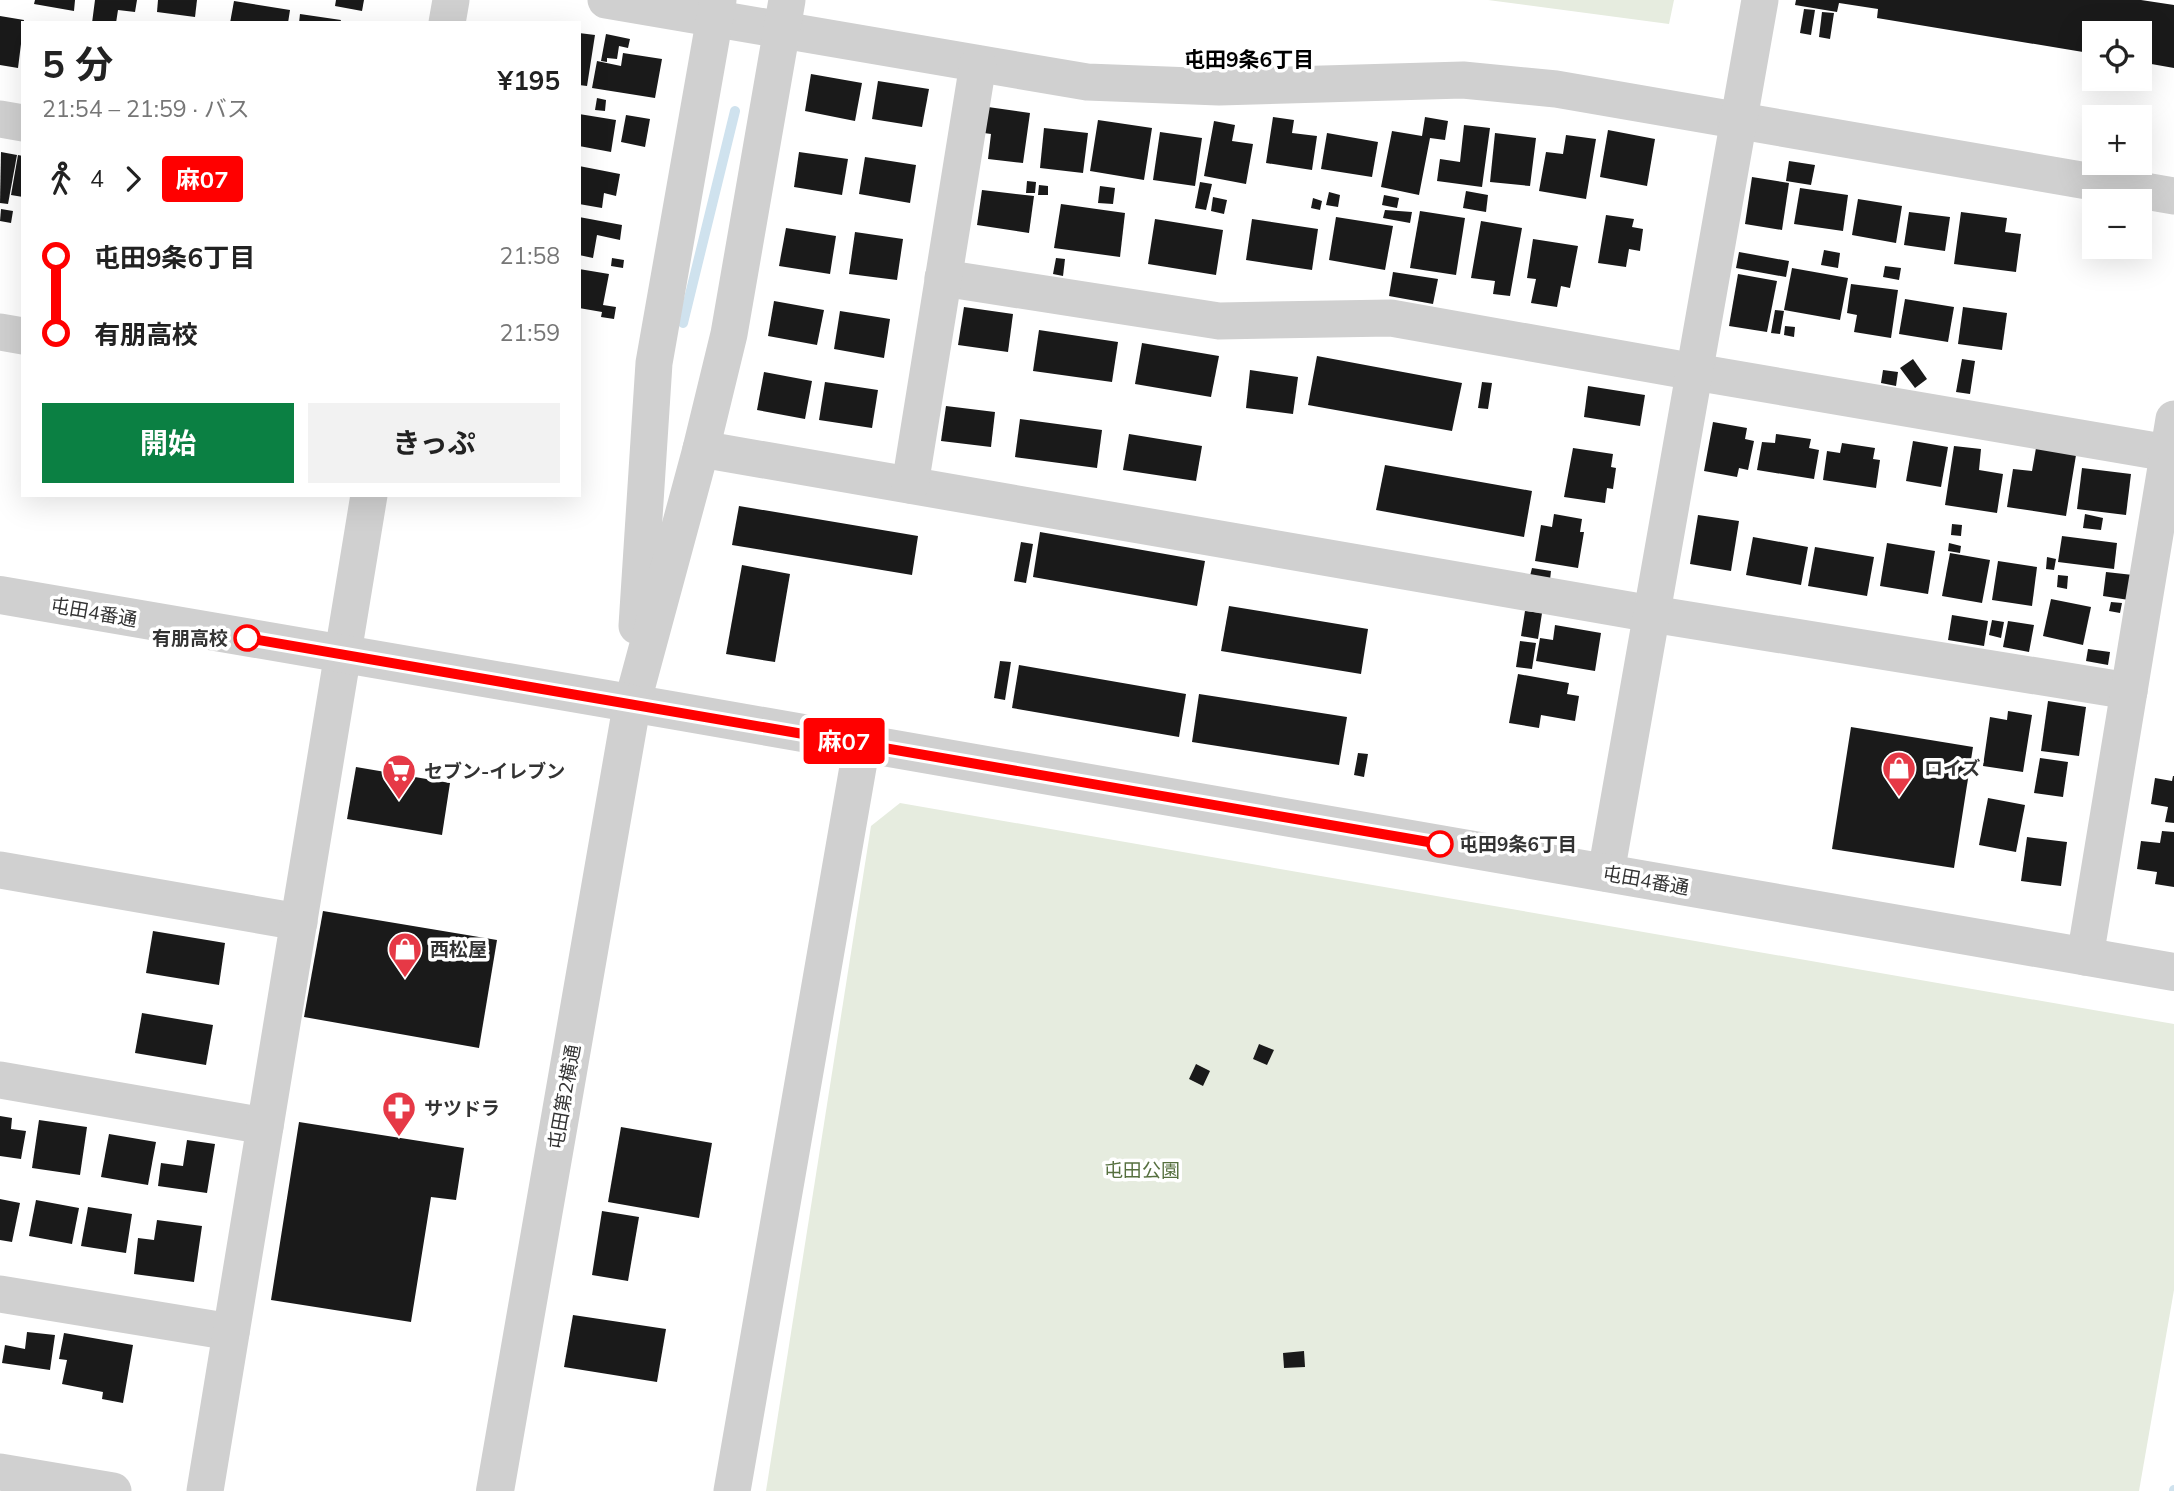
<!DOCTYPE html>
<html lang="ja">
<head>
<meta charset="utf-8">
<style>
	body { margin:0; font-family:Mulish,"Noto Sans JP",sans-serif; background:#f2f2f2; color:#222; height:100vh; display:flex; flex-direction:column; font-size:26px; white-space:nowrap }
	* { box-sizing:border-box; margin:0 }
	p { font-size:23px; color:#767676 }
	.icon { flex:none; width:38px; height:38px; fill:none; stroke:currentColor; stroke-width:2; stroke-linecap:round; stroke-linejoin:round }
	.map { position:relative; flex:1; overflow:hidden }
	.sheet { position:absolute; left:21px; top:21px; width:560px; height:476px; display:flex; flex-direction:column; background:#fff; border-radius:0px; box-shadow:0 7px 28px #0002 }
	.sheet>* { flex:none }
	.badge { padding:0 14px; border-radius:5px; font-size:24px; line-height:46px }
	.buttons { position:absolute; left:2082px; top:21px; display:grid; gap:14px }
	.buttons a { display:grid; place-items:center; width:70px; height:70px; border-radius:0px; background:#fff; box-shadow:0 7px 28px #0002; font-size:35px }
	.map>.badge { position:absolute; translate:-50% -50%; box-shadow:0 0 0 4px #fff }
	.legs { display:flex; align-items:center; gap:10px; height:77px; padding:0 21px; font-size:23px }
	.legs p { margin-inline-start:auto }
	.overview { display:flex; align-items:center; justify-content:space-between; height:119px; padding:0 21px }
	h1 { font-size:38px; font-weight:700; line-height:52px }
	.primary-button { display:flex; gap:14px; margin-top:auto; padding:14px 21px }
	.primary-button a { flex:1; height:80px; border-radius:0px; background:#0b8043; color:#fff; font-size:28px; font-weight:700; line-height:80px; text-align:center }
	.primary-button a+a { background:#f2f2f2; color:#222 }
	ul { padding:0 21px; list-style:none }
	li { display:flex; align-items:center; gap:24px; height:77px; font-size:26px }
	li i { display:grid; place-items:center; width:10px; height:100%; margin:0 9px; background:currentColor }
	li i::after { content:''; width:18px; height:18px; margin:-9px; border:5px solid; border-radius:50%; background:#fff }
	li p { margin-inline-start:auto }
	li:first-child i { background:linear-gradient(#0000 50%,currentColor 0) }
	li:last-child i { background:linear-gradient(currentColor 50%,#0000 0) }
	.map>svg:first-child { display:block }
</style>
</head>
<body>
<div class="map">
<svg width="2174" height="1491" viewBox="0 0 2174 1491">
	<rect width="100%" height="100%" fill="#fff"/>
	<g fill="#e6ecdf">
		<path d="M1488,0h186l-5,24z"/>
		<path d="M900,803l1274,221v266l-35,201h-1373l105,-665z"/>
	</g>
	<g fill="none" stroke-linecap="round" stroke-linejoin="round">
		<g stroke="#cfe2ee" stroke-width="10">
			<path d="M683,323l52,-212"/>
			<path d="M2174,1491v-1"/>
		</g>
	</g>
	<g fill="#1a1a1a">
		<path d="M35,0h40l-1,11 -40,-7z"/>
		<path d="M95,0h42l-2,12 -17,-2 -2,13h-24z"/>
		<path d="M158,0h39l-2,17 -38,-5z"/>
		<path d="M336,0h28l-2,11 -27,-5z"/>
		<path d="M1796,0h345l33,5v63l-34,-6v-29h-45v21l-218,-36 1,-9 -39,-6 -2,9 -42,-7z"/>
		<path d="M234,1l56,9 -2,13h-58z"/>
		<path d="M1804,9l11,1 -4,25 -11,-2z"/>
		<path d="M1822,12l12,1 -4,26 -11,-2z"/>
		<path d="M300,14l41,6 -1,3h-41z"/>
		<path d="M0,16l24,4 -6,48 -18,-3z"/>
		<path d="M579,33l16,2 -8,51 -8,-1z"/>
		<path d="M606,34l24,5 -2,9 -9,-2 -2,13 -10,-1v4l-6,-1z"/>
		<path d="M623,53l39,6 -7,39 -63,-10 5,-27 24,5z"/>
		<path d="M811,74l51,9 -7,38 -50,-10z"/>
		<path d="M878,81l51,8 -7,38 -50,-8z"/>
		<path d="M597,98l9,2 -1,11 -10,-1z"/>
		<path d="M988,107l42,6 -7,50 -35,-4 3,-25 -7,-1z"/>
		<path d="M579,114l37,6 -5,32 -32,-6z"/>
		<path d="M626,115l24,4 -5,28 -24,-5z"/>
		<path d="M1273,117l21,3 -2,13 25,3 -5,34 -46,-7z"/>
		<path d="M1425,117l23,4 -3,19 -15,-2 -11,57 -38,-8 11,-56 30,5z"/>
		<path d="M1098,120l54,8 -8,52 -54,-9z"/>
		<path d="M1214,121l21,4 -3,16 21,3 -7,40 -42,-8z"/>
		<path d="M1464,125l26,3 -8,59 -45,-6 3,-22 20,3z"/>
		<path d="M1044,128l44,5 -5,40 -43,-5z"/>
		<path d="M1608,130l47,9 -8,47 -47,-9z"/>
		<path d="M1160,132l42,6 -7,48 -42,-6z"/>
		<path d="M1327,133l51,9 -6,35 -51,-8z"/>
		<path d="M1495,133l41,5 -6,48 -40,-4z"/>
		<path d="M1566,135l30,4 -10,60 -47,-8 7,-39 17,2z"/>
		<path d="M1,152l16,3 -9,49 -8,-1z"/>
		<path d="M799,152l49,7 -6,36 -48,-8z"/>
		<path d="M18,155l5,1v41l-12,-2z"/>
		<path d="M865,157l51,8 -6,38 -51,-9z"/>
		<path d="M1789,161l26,4 -4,20 -25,-4z"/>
		<path d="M579,166l41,8 -4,22 -12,-3 -2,15 -23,-4z"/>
		<path d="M1752,177l37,6 -7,47 -37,-6z"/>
		<path d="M1027,181l9,1 -1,11h-9z"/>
		<path d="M1200,182l12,2 -6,26 -11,-2z"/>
		<path d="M1039,185l9,1v9h-10z"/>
		<path d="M1100,186l15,2 -2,16 -15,-1z"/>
		<path d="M1800,188l48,7 -5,36 -49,-7z"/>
		<path d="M982,190l52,6 -5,37 -52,-8z"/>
		<path d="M1466,191l22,4 -2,17 -23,-4z"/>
		<path d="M1329,192l11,3 -2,12 -12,-2z"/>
		<path d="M1384,195l15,3 -2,10 -15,-3z"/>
		<path d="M1213,197l14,3 -3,14 -13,-3z"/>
		<path d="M1313,198l9,3 -2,9 -9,-2z"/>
		<path d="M1858,199l44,7 -6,37 -44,-8z"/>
		<path d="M1061,204l64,9 -5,44 -66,-9z"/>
		<path d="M1,209l12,2 -2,12 -11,-2z"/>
		<path d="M1385,210l27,2 -2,11 -27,-5z"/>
		<path d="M1420,211l45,7 -9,57 -46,-7z"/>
		<path d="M1909,212l41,5 -5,34 -41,-6z"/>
		<path d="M1961,212l46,6 -2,14 16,2 -5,38 -62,-8z"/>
		<path d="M1606,215l28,4 -2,8 11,2 -3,22 -11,-2 -3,18 -28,-4z"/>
		<path d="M579,217l43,8 -2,15 -23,-5 -4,23 -14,-3z"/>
		<path d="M1336,217l57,9 -8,44 -56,-10z"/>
		<path d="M1155,219l68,11 -7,45 -68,-11z"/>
		<path d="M1252,219l66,10 -6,41 -66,-10z"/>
		<path d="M1481,221l41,7 -12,68 -17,-2 2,-13 -24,-3z"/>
		<path d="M786,228l50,8 -6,38 -51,-8z"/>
		<path d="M855,232l48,7 -6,41 -48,-6z"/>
		<path d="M1533,239l45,7 -8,42 -9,-2 -4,21 -26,-4 5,-24 -9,-1z"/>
		<path d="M1824,250l16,3 -2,15 -17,-3z"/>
		<path d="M1739,252l50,9 -3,16 -50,-9z"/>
		<path d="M612,258l12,2 -1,8 -12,-2z"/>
		<path d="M1056,258l9,1 -2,17 -10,-2z"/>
		<path d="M1885,266l16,2 -2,12 -16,-3z"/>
		<path d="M1792,268l56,10 -8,42 -56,-10z"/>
		<path d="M579,269l30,5 -6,31 13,2 -2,12 -13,-2 1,-5 -23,-4z"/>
		<path d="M1393,272l45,7 -5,25 -44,-8z"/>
		<path d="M1738,274l39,7 -10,51 -38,-6z"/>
		<path d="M1851,284l47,6 -7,48 -37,-6 3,-17 -10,-2z"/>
		<path d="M1905,299l49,8 -6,35 -49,-8z"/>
		<path d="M774,301l50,9 -7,35 -49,-9z"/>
		<path d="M964,307l49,7 -5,38 -50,-7z"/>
		<path d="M1963,307l44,6 -5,37 -44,-6z"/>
		<path d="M1775,310l9,1 -4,23 -9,-1z"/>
		<path d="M840,311l50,8 -6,39 -50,-9z"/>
		<path d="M1785,326l10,1 -1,10 -10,-2z"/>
		<path d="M1039,330l79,12 -6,40 -79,-11z"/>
		<path d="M1142,343l77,13 -8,41 -76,-13z"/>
		<path d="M1317,356l145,27 -10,48 -144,-26z"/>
		<path d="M1913,359l14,20 -12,9 -15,-20z"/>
		<path d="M1962,359l13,2 -5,33 -14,-2z"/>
		<path d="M1250,370l48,7 -5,37 -47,-6z"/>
		<path d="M1883,370l15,2 -2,14 -15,-3z"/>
		<path d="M764,372l48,9 -7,38 -48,-9z"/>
		<path d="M825,382l53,8 -6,38 -53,-8z"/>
		<path d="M1482,382l10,1 -4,26 -10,-1z"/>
		<path d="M1588,386l57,9 -5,31 -56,-9z"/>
		<path d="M946,406l49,6 -4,35 -50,-6z"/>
		<path d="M1020,419l82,11 -5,38 -82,-11z"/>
		<path d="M1713,422l34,6 -2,11 9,2 -6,29 -9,-2 -2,9 -33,-6z"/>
		<path d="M1129,434l73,12 -6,35 -73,-11z"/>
		<path d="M1776,434l35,5 -2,9 10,2 -5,29 -57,-9 5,-28 13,1z"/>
		<path d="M1913,441l35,6 -7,40 -35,-6z"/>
		<path d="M1842,443l33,5 -2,11 7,1 -4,28 -53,-8 4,-29 13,2z"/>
		<path d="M1954,446l27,3 -2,21 24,4 -6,39 -52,-8z"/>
		<path d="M1573,448l40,6 -2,13 5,1 -3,21 -6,-1 -2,15 -41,-6z"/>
		<path d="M2036,448l40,7 -10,61 -59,-9 6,-38 19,2z"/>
		<path d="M1385,465l147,26 -8,46 -148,-27z"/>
		<path d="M2082,468l49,6 -5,41 -49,-6z"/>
		<path d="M739,506l179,30 -6,39 -180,-30z"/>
		<path d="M1554,514l28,5 -2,13h4l-6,36 -43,-7 6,-36 11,2z"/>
		<path d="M2085,514l18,4 -2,12 -18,-2z"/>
		<path d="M1698,515l41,6 -8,50 -41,-7z"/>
		<path d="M1952,524l10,1 -1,11 -10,-1z"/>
		<path d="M1040,532l165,29 -8,45 -164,-29z"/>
		<path d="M2062,536l55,7 -3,26 -56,-7z"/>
		<path d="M1753,537l55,10 -7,38 -55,-10z"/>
		<path d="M1021,542l12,2 -7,39 -12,-2z"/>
		<path d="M1887,543l48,8 -7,43 -48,-8z"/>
		<path d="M1949,543l12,3 -1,7 -12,-2z"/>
		<path d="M1815,547l59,10 -7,39 -59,-10z"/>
		<path d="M1950,553l40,7 -8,43 -40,-7z"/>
		<path d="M2047,557l9,2 -2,11 -8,-1z"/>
		<path d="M1998,561l39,6 -5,39 -40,-6z"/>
		<path d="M742,565l48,9 -15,88 -49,-8z"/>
		<path d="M1532,568l19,3 -1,9 -20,-4z"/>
		<path d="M2106,572l27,3 -4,25 -26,-4z"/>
		<path d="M2058,575l10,1 -1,13 -10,-2z"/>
		<path d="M2051,599l40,8 -8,38 -40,-9z"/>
		<path d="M2111,602l11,1 -2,10 -11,-2z"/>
		<path d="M1229,606l139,23 -7,45 -140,-23z"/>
		<path d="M1525,611l17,2 -4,26 -17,-3z"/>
		<path d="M1952,615l36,6 -4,25 -36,-6z"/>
		<path d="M1992,620l12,2 -3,16 -12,-3z"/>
		<path d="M2008,621l26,4 -5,27 -26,-5z"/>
		<path d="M1555,625l46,8 -6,38 -59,-10 4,-23 13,2z"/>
		<path d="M1520,641l16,2 -4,26 -16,-2z"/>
		<path d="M2088,649l22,3 -2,13 -22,-4z"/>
		<path d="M1000,661l11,1 -6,38 -11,-2z"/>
		<path d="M1019,665l167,29 -7,43 -167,-29z"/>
		<path d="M1518,674l51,9 -2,11 12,2 -4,25 -34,-6 -2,13 -30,-5z"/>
		<path d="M1199,694l148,23 -8,48 -147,-23z"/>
		<path d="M2048,701l38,6 -7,49 -38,-5z"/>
		<path d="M2008,711l24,4 -9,57 -40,-6 7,-49 17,3z"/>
		<path d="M1851,727l122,20 -19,121 -122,-19z"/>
		<path d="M1358,753l10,1 -4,23 -10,-2z"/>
		<path d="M2040,758l28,4 -5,35 -29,-4z"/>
		<path d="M356,767l94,16 -8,52 -95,-16z"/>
		<path d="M2173,776h1v47l-9,-1 3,-15 -17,-3 4,-26 17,3z"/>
		<path d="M1988,798l37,7 -9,47 -37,-7z"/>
		<path d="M2162,831l12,1v55l-19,-3 2,-12 -20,-3 4,-28 19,2z"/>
		<path d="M2027,837l40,5 -6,44 -40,-5z"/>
		<path d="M323,911l174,29 -18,108 -175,-31z"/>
		<path d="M153,931l72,12 -6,42 -73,-12z"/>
		<path d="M142,1013l71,12 -7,40 -71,-12z"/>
		<path d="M1259,1044l15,6 -7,15 -14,-6z"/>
		<path d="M1196,1064l14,7 -7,15 -14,-7z"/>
		<path d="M0,1116l12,2 -1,11 15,2 -5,28 -21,-3z"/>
		<path d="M39,1120l48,7 -7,48 -48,-7z"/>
		<path d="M299,1122l165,26 -8,52 -25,-3 -20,125 -140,-22z"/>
		<path d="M621,1127l91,16 -13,75 -91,-16z"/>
		<path d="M109,1134l47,8 -8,43 -47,-8z"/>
		<path d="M187,1140l28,4 -8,49 -49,-7 3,-23 22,3z"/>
		<path d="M0,1199l20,4 -8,39 -12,-2z"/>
		<path d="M36,1200l43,8 -7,36 -43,-8z"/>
		<path d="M88,1207l44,7 -6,39 -45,-7z"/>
		<path d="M602,1211l37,6 -11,64 -36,-6z"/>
		<path d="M157,1220l45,6 -8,56 -60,-8 4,-36 16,2z"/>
		<path d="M573,1315l93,14 -9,53 -93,-15z"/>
		<path d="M27,1332l28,3 -5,35 -48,-7 3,-18 20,4z"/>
		<path d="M64,1333l69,12 -10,58 -21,-4 1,-7 -41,-8 5,-24 -8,-1z"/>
		<path d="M1304,1351l1,16 -21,1 -1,-15z"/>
	</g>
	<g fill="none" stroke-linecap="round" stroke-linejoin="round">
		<g stroke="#d0d0d0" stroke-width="37">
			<path d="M606,0l481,82 132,5 244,-7 93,9 618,107"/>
			<path d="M447,23l4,-23"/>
			<path d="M0,119l23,4"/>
			<path d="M943,278l276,43 172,-3 304,54 473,81"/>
			<path d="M0,332l23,4"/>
			<path d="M701,449l951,165 477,77"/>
			<path d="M910,485l68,-421"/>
			<path d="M637,626l17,-263 64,-363"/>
			<path d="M632,704l69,-255 28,-115 58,-334"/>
			<path d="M0,870l299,52"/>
			<path d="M1606,873l154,-873"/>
			<path d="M2085,957l89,-538"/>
			<path d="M0,1080l265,46"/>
			<path d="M0,1294l231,38"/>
			<path d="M0,1472l113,19"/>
			<path d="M205,1491l164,-996"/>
			<path d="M732,1491l130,-747"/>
		</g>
		<g stroke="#d0d0d0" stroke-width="38">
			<path d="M0,595l671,115 1503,262"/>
			<path d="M495,1491l137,-787"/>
		</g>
	</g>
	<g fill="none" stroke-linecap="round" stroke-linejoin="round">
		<g stroke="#fff" stroke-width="16">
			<path id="line-1" d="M247,638l1193,206"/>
		</g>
		<use href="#line-1" stroke="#f00" stroke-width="10"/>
	</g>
	<defs>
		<g id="shop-pin" transform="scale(1.75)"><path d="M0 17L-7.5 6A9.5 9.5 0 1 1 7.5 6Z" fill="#e63946" stroke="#fff"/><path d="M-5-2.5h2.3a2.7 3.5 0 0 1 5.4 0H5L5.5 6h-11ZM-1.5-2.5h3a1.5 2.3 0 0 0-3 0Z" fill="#fff"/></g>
		<g id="supermarket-pin" transform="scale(1.75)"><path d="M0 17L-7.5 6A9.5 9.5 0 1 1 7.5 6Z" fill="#e63946" stroke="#fff"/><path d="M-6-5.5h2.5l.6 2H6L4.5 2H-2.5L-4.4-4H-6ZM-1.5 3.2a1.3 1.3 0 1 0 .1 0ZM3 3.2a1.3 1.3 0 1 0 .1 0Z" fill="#fff"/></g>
		<g id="pharmacy-pin" transform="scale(1.75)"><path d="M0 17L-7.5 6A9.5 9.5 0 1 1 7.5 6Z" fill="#e63946" stroke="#fff"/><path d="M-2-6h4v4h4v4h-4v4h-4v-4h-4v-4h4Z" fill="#fff"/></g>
	</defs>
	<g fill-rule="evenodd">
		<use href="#shop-pin" x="1899" y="768"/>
		<use href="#supermarket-pin" x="399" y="771"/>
		<use href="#shop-pin" x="405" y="949"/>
		<use href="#pharmacy-pin" x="399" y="1108"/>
	</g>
	<g fill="#fff" stroke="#f00" stroke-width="3.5">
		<circle cx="247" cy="638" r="12"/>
		<circle cx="1440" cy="844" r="12"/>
	</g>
	<g text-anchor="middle" stroke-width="7" stroke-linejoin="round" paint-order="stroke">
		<g font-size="19" fill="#333" stroke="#fff">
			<text transform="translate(94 612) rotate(10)" y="7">屯田4番通</text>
			<text transform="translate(1646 880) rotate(10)" y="7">屯田4番通</text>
			<text transform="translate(564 1097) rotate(-80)" y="7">屯田第2横通</text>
		</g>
		<g font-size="19" font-weight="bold" fill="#333" stroke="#fff" text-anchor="end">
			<text x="228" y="645">有朋高校</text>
			<text x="1459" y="851" text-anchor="start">屯田9条6丁目</text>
		</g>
		<g font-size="19" font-weight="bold" fill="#333" stroke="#fff" text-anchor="start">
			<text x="1924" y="775">ロイズ</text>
			<text x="424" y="778">セブン-イレブン</text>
			<text x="430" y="956">西松屋</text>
			<text x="424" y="1115">サツドラ</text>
		</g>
		<g font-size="19" fill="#56703f" stroke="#fff">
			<text x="1142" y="1177">屯田公園</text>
		</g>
		<g font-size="21" font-weight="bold" fill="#000" stroke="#fff">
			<text x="1249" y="67">屯田9条6丁目</text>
		</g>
	</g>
</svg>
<div class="buttons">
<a><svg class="icon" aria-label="locate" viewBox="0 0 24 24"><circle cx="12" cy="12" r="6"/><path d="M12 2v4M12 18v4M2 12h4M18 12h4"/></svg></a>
<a>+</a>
<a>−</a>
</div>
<b class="badge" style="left:844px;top:741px;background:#f00;color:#fff">麻07</b>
<section class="sheet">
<div class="overview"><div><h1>5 分</h1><p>21:54 – 21:59 · バス</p></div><b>¥195</b></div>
<div class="legs"><svg class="icon" aria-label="walk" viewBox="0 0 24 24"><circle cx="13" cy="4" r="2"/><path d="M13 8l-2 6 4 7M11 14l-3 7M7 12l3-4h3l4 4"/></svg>4<svg class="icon" aria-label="forward" viewBox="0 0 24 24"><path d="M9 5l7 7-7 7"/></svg><b class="badge" style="background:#f00;color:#fff">麻07</b></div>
<ul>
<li><i style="color:#f00"></i><b>屯田9条6丁目</b><p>21:58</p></li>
<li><i style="color:#f00"></i><b>有朋高校</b><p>21:59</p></li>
</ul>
<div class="primary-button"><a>開始</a><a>きっぷ</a></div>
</section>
</div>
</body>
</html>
